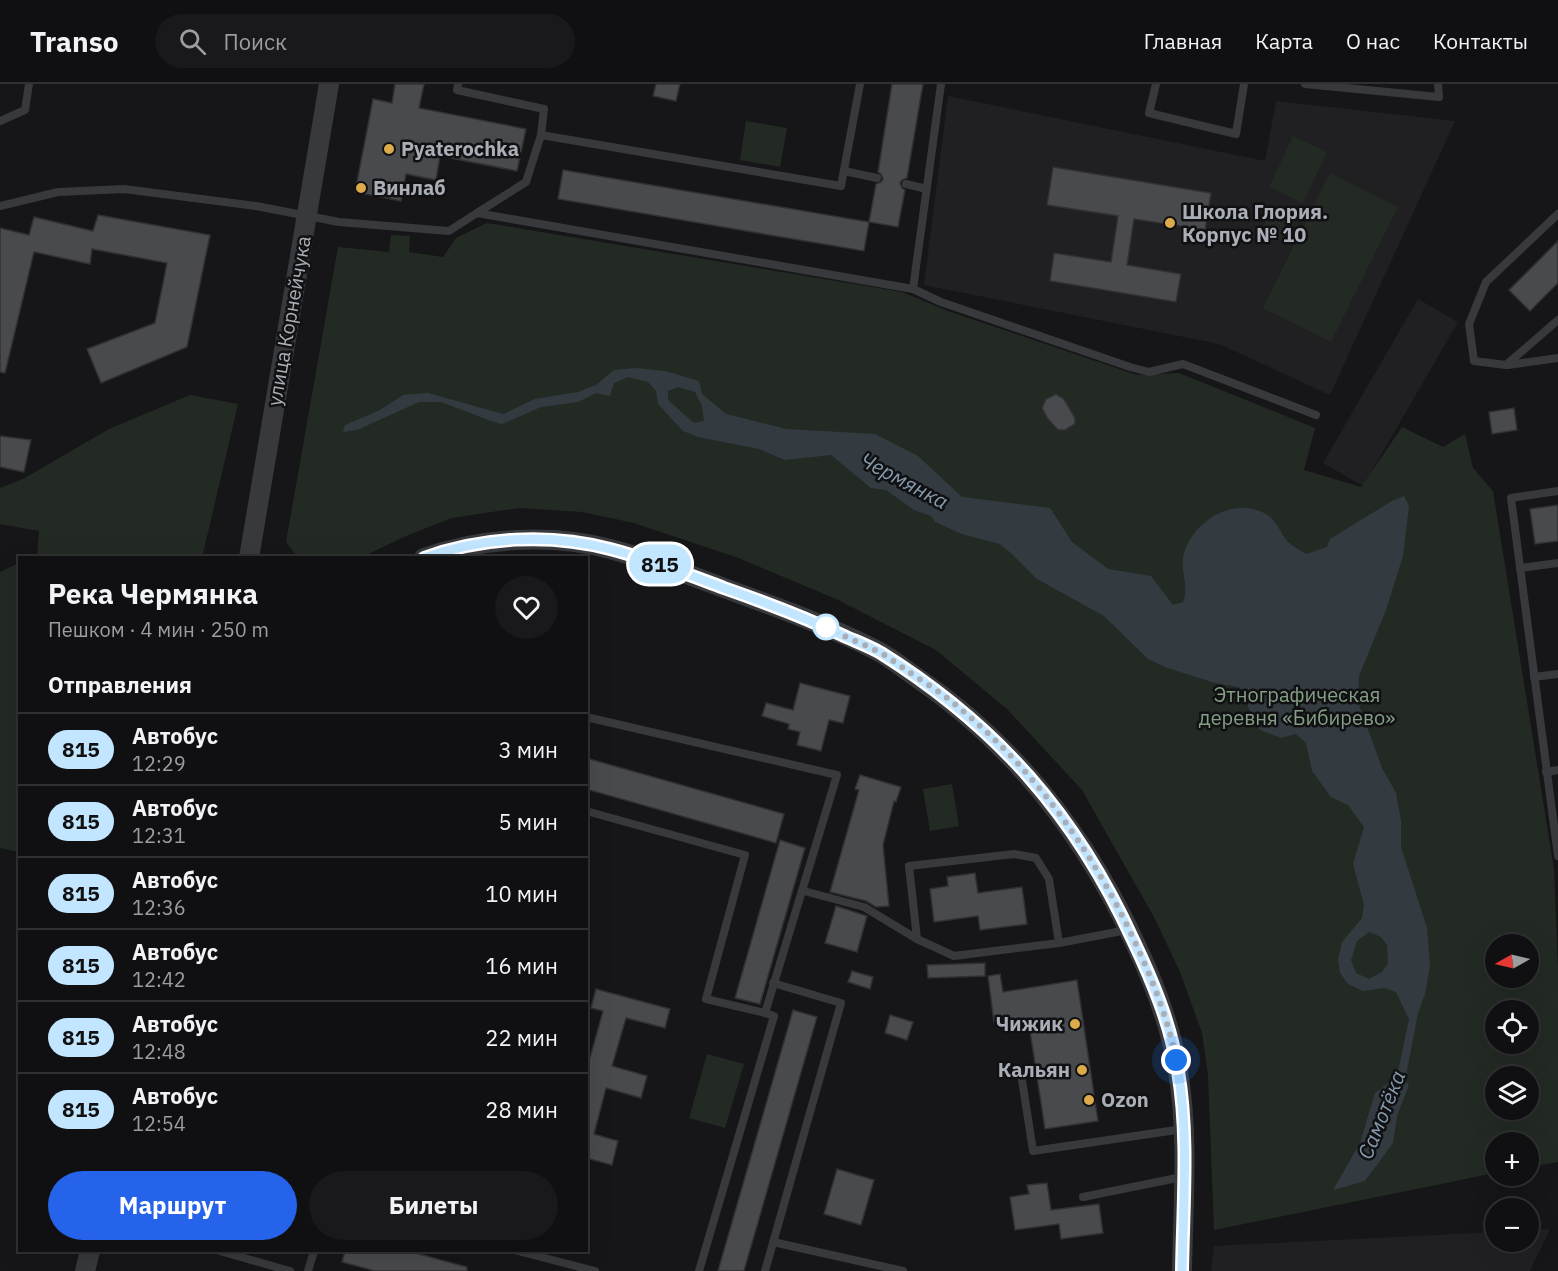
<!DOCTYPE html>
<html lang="ru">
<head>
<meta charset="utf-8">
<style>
	body { margin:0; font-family:"IBM Plex Sans",sans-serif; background:#19191b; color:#f1f3f6; height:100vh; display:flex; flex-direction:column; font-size:22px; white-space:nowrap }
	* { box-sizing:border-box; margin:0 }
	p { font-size:20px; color:#9c9d9f }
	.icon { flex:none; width:33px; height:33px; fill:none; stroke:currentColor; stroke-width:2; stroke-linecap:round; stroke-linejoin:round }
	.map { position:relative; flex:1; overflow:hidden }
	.side { position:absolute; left:18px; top:472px; width:570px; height:696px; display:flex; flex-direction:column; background:#101012; border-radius:0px; box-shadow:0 6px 24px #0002,0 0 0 2px #303032 }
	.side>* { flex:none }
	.badge { padding:0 12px; border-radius:20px; font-size:21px; line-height:39px }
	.needle { width:39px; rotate:262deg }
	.fabs { position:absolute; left:1485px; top:850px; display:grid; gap:12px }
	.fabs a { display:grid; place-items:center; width:54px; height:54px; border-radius:50%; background:#101012; box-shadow:0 6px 24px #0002,0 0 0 2px #303032; font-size:30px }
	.you { position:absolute; width:30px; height:30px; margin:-15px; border:4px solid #fff; border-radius:50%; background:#1a73e8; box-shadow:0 0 0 9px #1a73e833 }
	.map>.badge { position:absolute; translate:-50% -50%; box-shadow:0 0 0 3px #fff }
	h2 { padding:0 30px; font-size:22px; line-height:54px }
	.round { display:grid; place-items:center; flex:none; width:63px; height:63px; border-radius:32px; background:#19191b }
	.headline { display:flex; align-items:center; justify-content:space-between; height:102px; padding:0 30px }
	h1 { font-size:28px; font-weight:700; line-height:45px }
	.button { display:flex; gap:12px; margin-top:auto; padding:12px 30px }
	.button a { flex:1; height:69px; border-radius:36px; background:#2563eb; color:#fff; font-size:24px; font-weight:700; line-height:69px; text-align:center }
	.button a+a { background:#19191b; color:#f1f3f6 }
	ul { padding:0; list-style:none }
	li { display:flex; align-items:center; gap:18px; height:72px; padding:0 30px; border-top:2px solid #303032 }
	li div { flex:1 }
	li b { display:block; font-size:22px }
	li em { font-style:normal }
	li .badge { min-width:66px; font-weight:700; text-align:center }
	header { display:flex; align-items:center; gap:36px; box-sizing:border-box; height:84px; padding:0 30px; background:#101012; border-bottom:2px solid #303032 }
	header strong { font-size:28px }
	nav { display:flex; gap:33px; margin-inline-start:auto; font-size:21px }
	.search { width:420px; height:54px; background:#19191b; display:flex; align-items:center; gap:15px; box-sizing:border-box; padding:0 21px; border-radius:33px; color:#9c9d9f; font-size:22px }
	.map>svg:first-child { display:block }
</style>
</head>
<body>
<header>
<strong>Transo</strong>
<div class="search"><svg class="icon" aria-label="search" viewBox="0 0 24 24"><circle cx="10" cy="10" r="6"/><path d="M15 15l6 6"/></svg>Поиск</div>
<nav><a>Главная</a><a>Карта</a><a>О нас</a><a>Контакты</a></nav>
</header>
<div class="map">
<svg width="1558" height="1187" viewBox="0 0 1558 1187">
	<rect width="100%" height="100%" fill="#161618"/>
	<g fill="#202022">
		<path d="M948,12l317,65 11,-60 179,20 -125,274 -111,-51 -295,-59z"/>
		<path d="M1418,215l40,23 -95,164 -40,-23z"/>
		<path d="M1550,1145l-20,42h-319l3,-25 281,-14 1,10h32l1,-12z"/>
	</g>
	<g fill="#232a24" fill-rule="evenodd">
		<path d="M746,37l41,7 -7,39 -40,-7z"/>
		<path d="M1293,52l34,16 -24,51 -34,-16z"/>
		<path d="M1330,89l68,34 -67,135 -68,-34z"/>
		<path d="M1273,121l24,11 -11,26 -25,-11z"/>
		<path d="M487,139l415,69 46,19 189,64 42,-2 136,55 -11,42 57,17 41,-60 41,20 22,-13 8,34 20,23 61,378 4,101v192l-29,5 -1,-24h-32l-1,30 -281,57 -6,-155 -6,-42 -22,-61 -25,-53 -73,-129 -75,-81 -71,-59 -100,-51 -100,-42 -102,-34 -52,-11 -63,-4 -67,10 -46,18 -46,22h-59l-6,-4 -9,-12 52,-295 51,5 2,-17 19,1 -1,16 34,5 13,-19zM1496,861h32v33h-32zM1496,927h32v33h-32zM1496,993h32v33h-32z"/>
		<path d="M190,311l48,9 -36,154h-173l8,-4 2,-23 -39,-7v-36l23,-9 86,-50z"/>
		<path d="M19,479v289l-19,-4v-276z"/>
		<path d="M952,700l7,42 -29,5 -7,-42z"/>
		<path d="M707,970l37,10 -19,64 -36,-10z"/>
	</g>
	<path fill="#333b41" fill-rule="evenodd" d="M636,284l29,3 34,10 3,13 24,20 60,15 89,5 43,22 44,41 88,11 22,34 36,27 43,7 22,29 10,-3c7,-15 -4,-33 1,-49 10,-32 48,-56 80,-40 12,6 15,18 23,28 5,5 13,9 19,13l21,-7 3,-8 62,-38 12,-5 5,10 -6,50 -17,54 -27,66 -1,26 24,66 14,25 5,28v26l26,81 3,38 -5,28 -7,19 -13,68 4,4 -12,31 -4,27 -28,38 -32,9 27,-47 15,-50 22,-16 12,-58 -13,-27 -12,-4 -21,3 -15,-7 -8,-11 -2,-13 4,-18 20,-24 2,-13 -11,-41 11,-37 -16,-22 -17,-8 -19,-26 -6,-28 -10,-9 -15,4 -21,-8 -12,-23 1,-10 -11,-10 -23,-4 -50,-16 -17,-8 -44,-43 -67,-37 -25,-25 -12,-10 -38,-10 -27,-12 -4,-6 -17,-6 -28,-20 -15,-2 -40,-33 -46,5 -26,-11 -61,-12 -15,-6 -25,-27 -2,-13 -8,-9 -20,-5 -14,6 -4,13 -14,-3 -18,9 -37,5 -39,17 -11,-3 -50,-19h-22l-62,28 -14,2 2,-7 35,-15 23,-15 25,-2 75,21 32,-15 43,-7 18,-7 18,-15zM678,303l17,5 7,14 2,15 -10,2 -26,-23v-9zM1369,848l12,5 6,8 1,18 -6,9 -13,7 -13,-6 -5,-13 6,-19z"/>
	<g fill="#494a4d" stroke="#313134" stroke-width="1.5">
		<path d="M395,0h29l-5,24 107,21 -9,42 -77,-15 -4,24 -30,-6 -5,27 -46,-9 18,-93 19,4z"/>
		<path d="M656,0h24l-4,17 -23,-5z"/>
		<path d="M892,0h31l-16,94 -5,2 -2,3 2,5 3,2 -7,37 -29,-5 7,-38 5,-2 2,-3 -2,-5 -3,-2z"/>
		<path d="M1053,83l158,26 -6,37 -71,-11 -7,46 54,9 -5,28 -126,-21 4,-28 57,9 7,-46 -71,-11z"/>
		<path d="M563,86l306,52 -5,29 -306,-52z"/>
		<path d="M98,131l112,20 -23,112 -86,36 -14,-34 68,-26 12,-60 -75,-14 -2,15 -56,-12 -29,121 -5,-1v-144l29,7 5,-18 59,14z"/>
		<path d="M1558,157v42l-28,28 -21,-21z"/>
		<path d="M1056,310l8,5 11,19v6l-10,6h-7l-10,-11 -6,-11 4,-9z"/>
		<path d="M1514,324l3,22 -25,4 -3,-22z"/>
		<path d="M0,352l31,4 -7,32 -24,-5z"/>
		<path d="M1558,421v36l-23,3 -5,-35z"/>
		<path d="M800,599l50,13 -7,27 -14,-3 -8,31 -24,-6 3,-13 -12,-3 1,-5 -27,-8 4,-13 27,7z"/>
		<path d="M586,674l198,56 -8,29 -190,-54z"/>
		<path d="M860,691l41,12 -5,15 -2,-1 -11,44 6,61 -13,1 -10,-6 -36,-9 29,-102 -4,-1z"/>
		<path d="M780,756l25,8 -45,156 -25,-6z"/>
		<path d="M975,789l3,20 44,-6 5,37 -47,6 -2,-14 -44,6 -4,-33 18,-3 -1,-9z"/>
		<path d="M836,822l31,10 -10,36 -32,-9z"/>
		<path d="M985,879v13l-57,2 -1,-13z"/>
		<path d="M852,887l21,6 -3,12 -22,-7z"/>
		<path d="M1000,890l3,18 74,-12 21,141 -53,8 -17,-111 -34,4 -6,-46z"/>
		<path d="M596,905l74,20 -5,19 -39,-10 -14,48 35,10 -6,22 -35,-10 -12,46 24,7 -6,24 -26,-7v-86l17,-61 -12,-3z"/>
		<path d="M793,926l24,7 -73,254h-26z"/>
		<path d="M890,931l23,7 -6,18 -22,-7z"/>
		<path d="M837,1085l37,11 -13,45 -37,-11z"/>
		<path d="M1047,1099l4,27 48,-6 4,29 -42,6 -2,-15 -44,6 -5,-33 19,-3 -2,-9z"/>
		<path d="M345,1167h63l59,16v4h-92l-33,-9z"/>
	</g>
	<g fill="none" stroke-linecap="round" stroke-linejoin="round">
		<g stroke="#38393d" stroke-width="8">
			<path d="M458,0l-1,6 87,19 -3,26"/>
			<path d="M1156,0l-7,29 87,21 8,-50"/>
			<path d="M1305,0l134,13 -1,-13"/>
			<path d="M0,37l25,-11 4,-26"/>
			<path d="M844,87l33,7"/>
			<path d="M906,100l21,5"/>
			<path d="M0,122l58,-14 66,-3 132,17 83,16 110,9 28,-18 436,76 28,13 189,65 19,5 34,-8 133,51"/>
			<path d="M477,129l49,-31 15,-47 300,51 19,-102"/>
			<path d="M1558,130l-72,68 -17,42 5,37 32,4 52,-45"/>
			<path d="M913,205l28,-205"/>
			<path d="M1508,281l50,-7"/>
			<path d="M1558,407l-47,7 47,358"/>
			<path d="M1520,484l38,-5"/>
			<path d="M1534,593l24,-3"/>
			<path d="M586,633l251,58 -72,238 9,3 -75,255"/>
			<path d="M1546,688l12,-2"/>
			<path d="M586,727l159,44 -39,144 59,14"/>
			<path d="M804,807l60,16 53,32 37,17 105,-13 68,-13"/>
			<path d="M917,855l-8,-73 105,-12 22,4 13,21 10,64"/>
			<path d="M1022,996l11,71 150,-22"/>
			<path d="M1083,1113l99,-20"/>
			<path d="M773,1158l130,29"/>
			<path d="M220,1167l70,20"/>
			<path d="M518,1167l77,20"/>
			<path d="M308,1187l6,-20"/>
			<path d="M765,1187l76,-268 -68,-20"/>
		</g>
		<g stroke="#38393d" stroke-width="20">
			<path d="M249,474l80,-474"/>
			<path d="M424,474c58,-20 126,-25 186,-9 39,10 77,25 114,39 52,19 103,37 152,62 14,7 27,18 40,27 100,68 170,159 220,268 19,40 35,82 42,126 11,65 5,134 4,200"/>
			<path d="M85,1187l5,-20"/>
		</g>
	</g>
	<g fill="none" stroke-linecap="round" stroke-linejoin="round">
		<g stroke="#fff" stroke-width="14">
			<path id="line" d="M424,474c57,-21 126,-25 186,-9 39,10 77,25 114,39 40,14 80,29 118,47 13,6 27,11 39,18 116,73 195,162 252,287 20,42 38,85 45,131 11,65 5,134 4,200"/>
		</g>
		<use href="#line" stroke="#c2e6ff" stroke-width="9"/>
		<path stroke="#aaaeb6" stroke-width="6" stroke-dasharray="0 10.8" d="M826,543c16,9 33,15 49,23 11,5 21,13 31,20 13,9 28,18 41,28 82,64 143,148 187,242 18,39 34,78 42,120"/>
	</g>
	<g fill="#dcab4b" stroke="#111113" stroke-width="2">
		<circle cx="389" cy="65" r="6"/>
		<circle cx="361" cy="104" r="6"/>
		<circle cx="1170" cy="139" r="6"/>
		<circle cx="1075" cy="940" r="6"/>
		<circle cx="1082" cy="986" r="6"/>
		<circle cx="1089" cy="1016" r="6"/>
	</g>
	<circle fill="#fff" stroke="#c2e6ff" stroke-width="3" cx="826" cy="543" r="12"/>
	<g text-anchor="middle" stroke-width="5" stroke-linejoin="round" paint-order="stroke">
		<g font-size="20" font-weight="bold" fill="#aaaeb6" stroke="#111113" text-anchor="start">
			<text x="401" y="72">Pyaterochka</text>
			<text x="373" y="111">Винлаб</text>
			<text x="1182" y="135">Школа Глория.<tspan x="1182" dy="23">Корпус № 10</tspan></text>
			<text x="1063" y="947" text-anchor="end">Чижик</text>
			<text x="1070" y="993" text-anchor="end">Кальян</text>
			<text x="1101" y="1023">Ozon</text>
		</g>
		<g font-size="20" fill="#aaaeb6" stroke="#111113">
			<text transform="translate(289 237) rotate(-80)" y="7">улица Корнейчука</text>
		</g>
		<g font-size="20" fill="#849f85" stroke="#111113">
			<text x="1297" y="618">Этнографическая<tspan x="1297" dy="23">деревня «Бибирево»</tspan></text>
		</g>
		<g font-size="21" font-style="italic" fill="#859bad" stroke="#111113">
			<text transform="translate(904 397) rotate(28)" y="7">Чермянка</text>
			<text transform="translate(1382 1031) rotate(-68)" y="7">Самотёка</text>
		</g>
	</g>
</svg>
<div class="fabs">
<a><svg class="needle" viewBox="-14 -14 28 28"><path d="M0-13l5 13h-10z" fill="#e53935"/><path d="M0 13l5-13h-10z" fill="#9c9d9f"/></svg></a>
<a><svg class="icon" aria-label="locate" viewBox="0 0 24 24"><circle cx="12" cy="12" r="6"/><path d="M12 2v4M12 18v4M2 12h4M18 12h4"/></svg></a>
<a><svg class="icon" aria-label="layers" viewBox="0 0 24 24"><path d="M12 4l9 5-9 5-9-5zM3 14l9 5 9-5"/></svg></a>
<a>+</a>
<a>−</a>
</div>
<div class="you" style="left:1176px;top:976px"></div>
<b class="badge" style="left:660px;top:480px;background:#c2e6ff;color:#111">815</b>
<section class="side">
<div class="headline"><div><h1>Река Чермянка</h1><p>Пешком · 4 мин · 250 m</p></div><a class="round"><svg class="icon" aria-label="heart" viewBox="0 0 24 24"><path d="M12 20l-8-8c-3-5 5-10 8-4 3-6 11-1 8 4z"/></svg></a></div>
<h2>Отправления</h2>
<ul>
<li><span class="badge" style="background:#c2e6ff;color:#111">815</span><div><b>Автобус</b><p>12:29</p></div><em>3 мин</em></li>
<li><span class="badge" style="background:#c2e6ff;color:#111">815</span><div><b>Автобус</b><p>12:31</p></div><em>5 мин</em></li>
<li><span class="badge" style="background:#c2e6ff;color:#111">815</span><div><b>Автобус</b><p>12:36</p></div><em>10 мин</em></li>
<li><span class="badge" style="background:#c2e6ff;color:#111">815</span><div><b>Автобус</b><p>12:42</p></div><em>16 мин</em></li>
<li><span class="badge" style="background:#c2e6ff;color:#111">815</span><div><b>Автобус</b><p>12:48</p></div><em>22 мин</em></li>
<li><span class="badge" style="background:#c2e6ff;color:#111">815</span><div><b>Автобус</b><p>12:54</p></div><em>28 мин</em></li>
</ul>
<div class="button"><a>Маршрут</a><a>Билеты</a></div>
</section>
</div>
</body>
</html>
